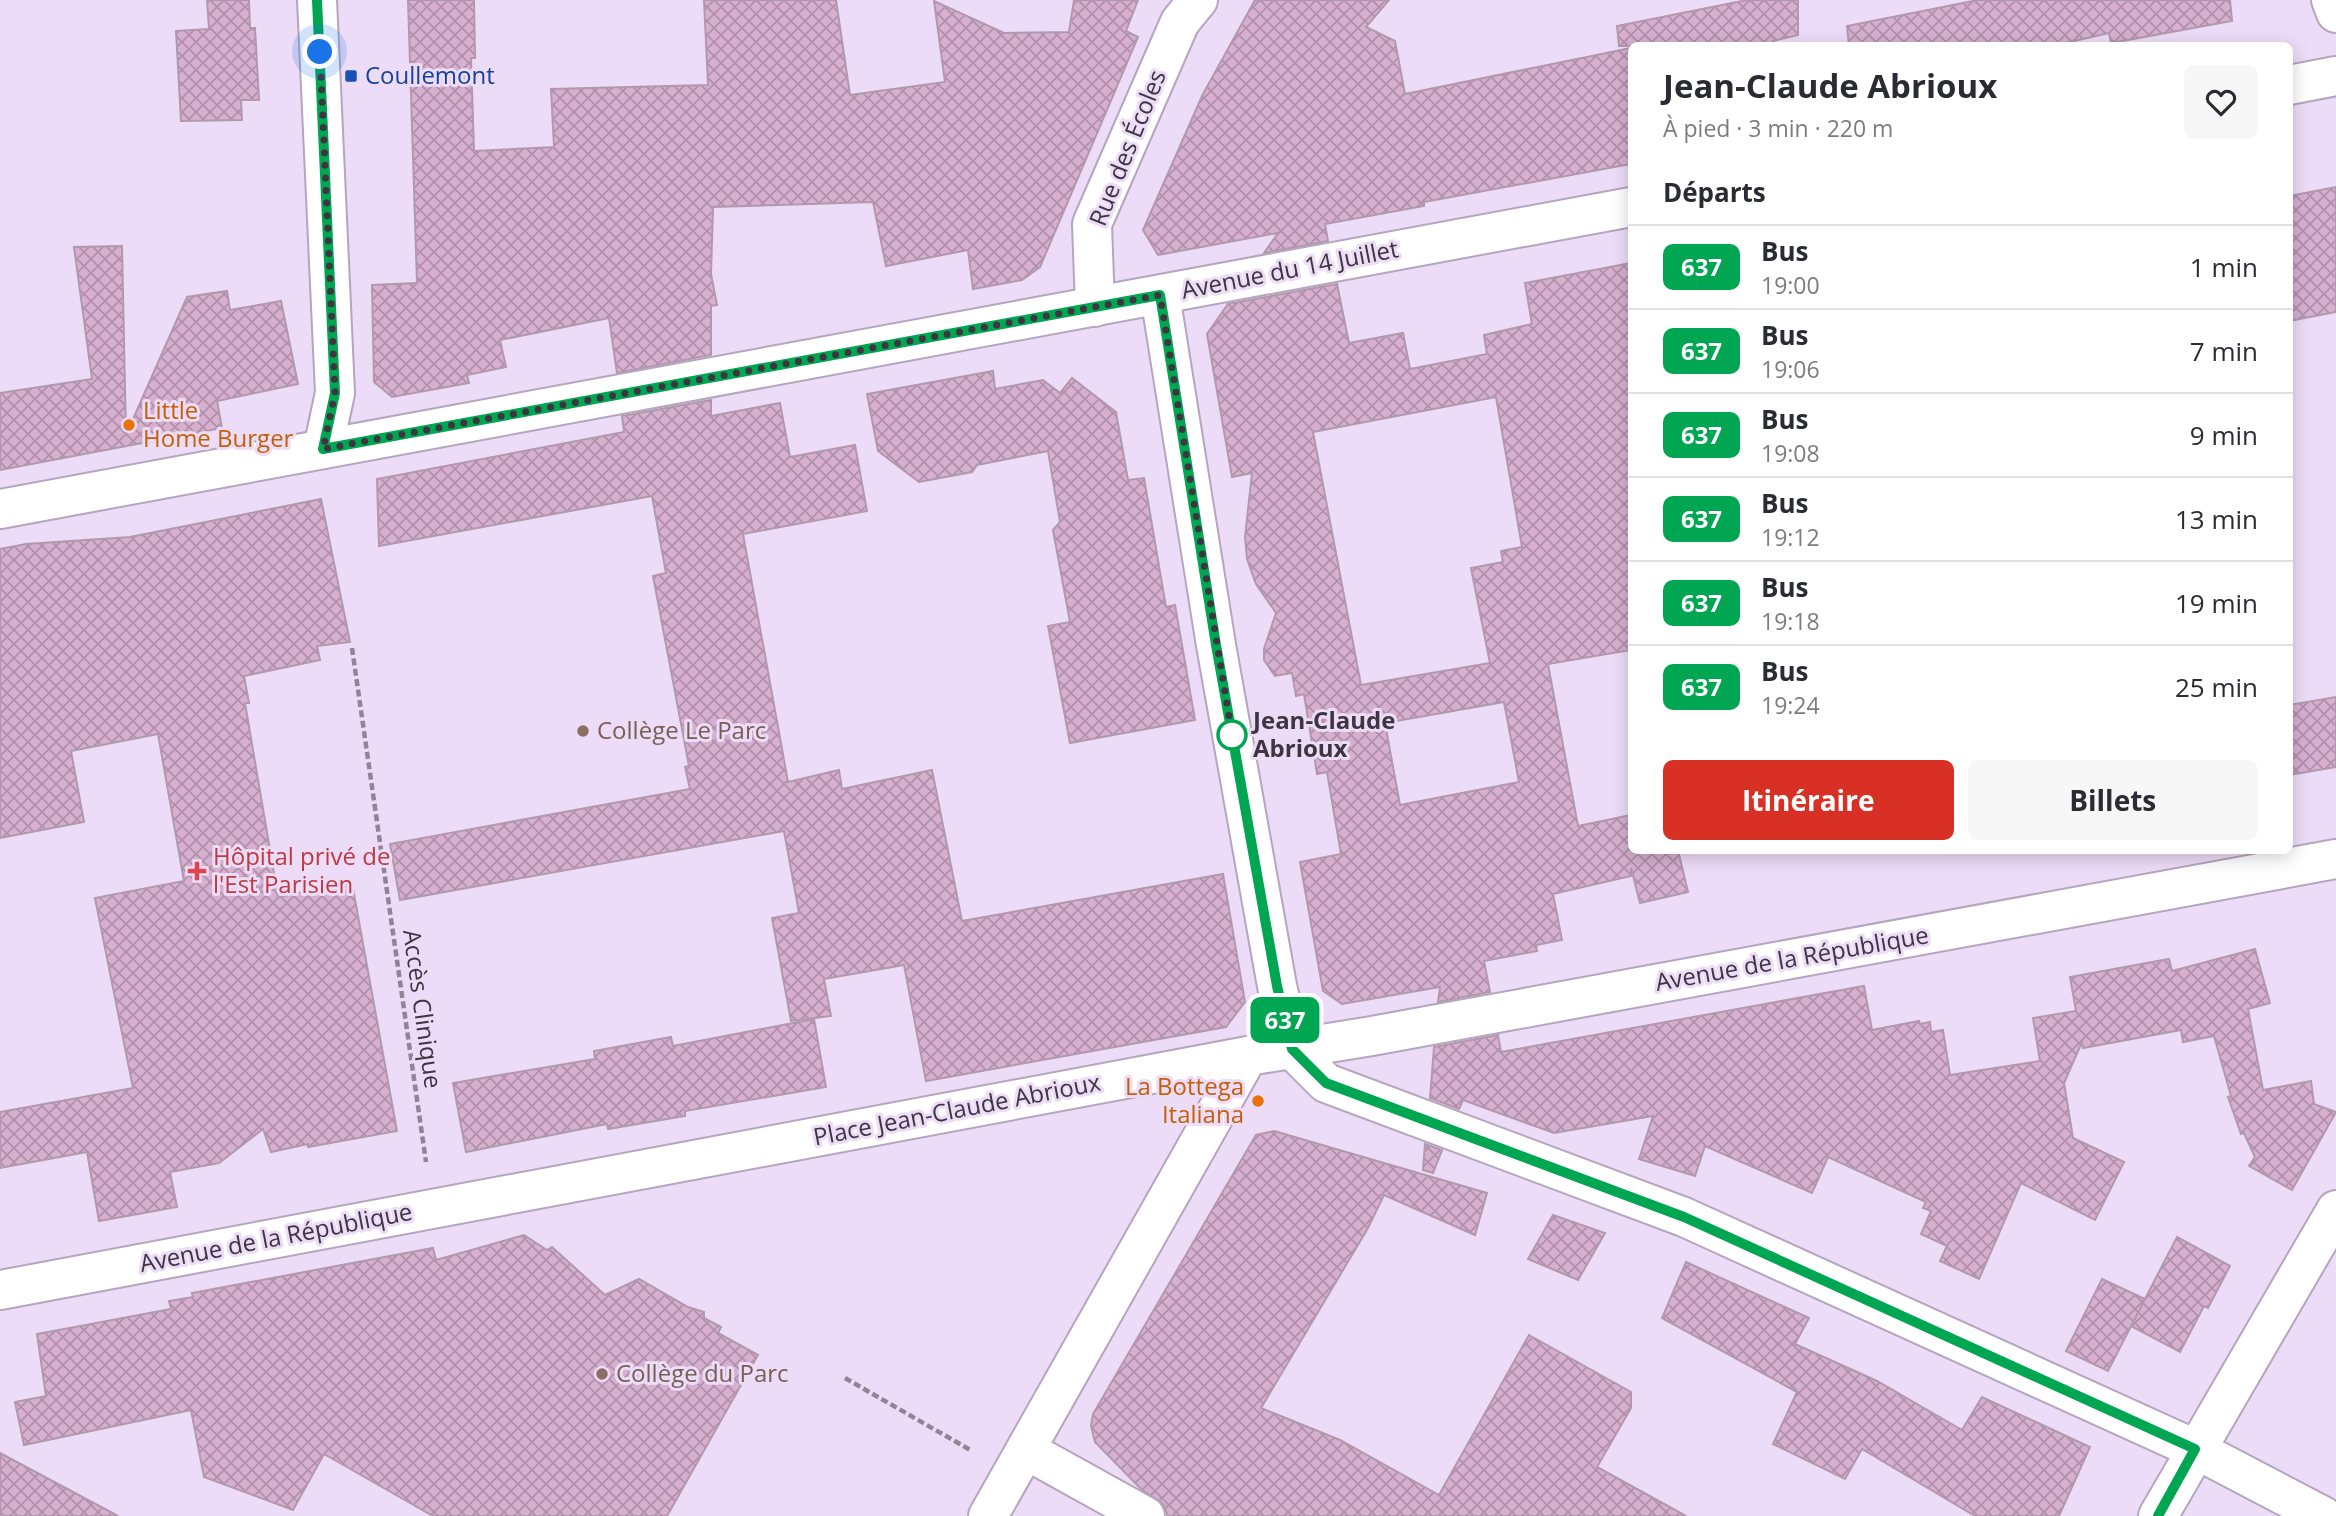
<!DOCTYPE html>
<html lang="fr">
<head>
<meta charset="utf-8">
<style>
	body { margin:0; font-family:"Open Sans",sans-serif; background:#f7f7f7; color:#2b2b33; height:100vh; display:flex; flex-direction:column; font-size:26px; white-space:nowrap }
	* { box-sizing:border-box; margin:0 }
	p { font-size:23px; color:#7c7c81 }
	.icon { flex:none; width:38px; height:38px; fill:none; stroke:currentColor; stroke-width:2; stroke-linecap:round; stroke-linejoin:round }
	.map { position:relative; flex:1; overflow:hidden }
	.side { position:absolute; left:1628px; top:42px; width:665px; height:812px; display:flex; flex-direction:column; background:#fff; border-radius:10px; box-shadow:0 4px 18px #0003 }
	.side>* { flex:none }
	.badge { padding:0 14px; border-radius:10px; font-size:24px; line-height:46px }
	.you { position:absolute; width:35px; height:35px; margin:-18px; border:5px solid #fff; border-radius:50%; background:#1a73e8; box-shadow:0 0 0 10px #1a73e833 }
	.map>.badge { position:absolute; translate:-50% -50%; box-shadow:0 0 0 4px #fff }
	h2 { padding:0 35px; font-size:26px; line-height:63px }
	.round { display:grid; place-items:center; flex:none; width:74px; height:74px; border-radius:10px; background:#f7f7f7 }
	.summary { display:flex; align-items:center; justify-content:space-between; height:119px; padding:0 35px }
	h1 { font-size:33px; font-weight:700; line-height:52px }
	.cta { display:flex; gap:14px; margin-top:auto; padding:14px 35px }
	.cta a { flex:1; height:80px; border-radius:10px; background:#d93025; color:#fff; font-size:28px; font-weight:700; line-height:80px; text-align:center }
	.cta a+a { background:#f7f7f7; color:#2b2b33 }
	ul { padding:0; list-style:none }
	li { display:flex; align-items:center; gap:21px; height:84px; padding:0 35px; border-top:2px solid #e1e1e2 }
	li div { flex:1 }
	li b { display:block; font-size:26px }
	li em { font-style:normal }
	li .badge { min-width:77px; font-weight:700; text-align:center }
	.map>svg:first-child { display:block }
</style>
</head>
<body>
<div class="map">
<svg width="2336" height="1516" viewBox="0 0 2336 1516">
	<defs>
		<pattern id="building-cross-hatch" width="8" height="8" patternUnits="userSpaceOnUse" patternTransform="scale(1.75)"><rect width="8" height="8" fill="#d7b0d0"/><path d="M0 0l8 8M0 8l8-8" fill="none" stroke="#b090aa"/></pattern>
	</defs>
	<rect width="100%" height="100%" fill="#eddcf7"/>
	<g fill="url(#building-cross-hatch)" stroke="#b298ad" stroke-width="2" fill-rule="evenodd">
		<path d="M207,0h42l1,28h5l4,72h-18l1,20 -61,1 -5,-90 33,-2z"/>
		<path d="M408,0h66l1,58h-4l3,93 80,-4 -3,-58 157,-4 -4,-85h132l14,95 95,-13 -11,-81 70,32 65,-1 5,-32h64l-12,31 12,6 -98,230 -18,13 -49,9 -5,-39 -82,16 -13,-64 -160,5 -2,67 6,31 -6,1v49l-94,18 -8,-55 -109,22 6,27 -39,8 2,8 -77,14 -18,-15 -2,-97 45,-2z"/>
		<path d="M1255,0h134l-23,27 29,14 10,53 226,-46v116l-207,38v4l-99,18 3,17 -64,12 14,-20 -120,22 -15,-25 59,-134z"/>
		<path d="M1747,0h51v35l-25,6 1,5h-155l-2,-20z"/>
		<path d="M1978,0h252l2,21 -121,22 -2,-10 -56,13h-204l-2,-20z"/>
		<path d="M2336,187v125l-47,9v-125z"/>
		<path d="M122,246l4,189 61,-138 40,-6 3,19 51,-9 17,83 -81,17 5,27 -222,42v-77l92,-14 -18,-132z"/>
		<path d="M1631,263v387l-83,14 30,162 53,-11v35h47l10,42 -48,11 -9,-35v8l-78,18 9,46 -26,5 1,6 -53,10 6,31 -52,10 2,-15 -98,17 -19,-13 -23,-129 41,-8 -14,-82 -10,2 -13,-80 -8,2 -4,-23 -17,3 -11,-16v-11l12,-36 -20,-29 -9,-25 -2,-22 7,-64 -20,4 -25,-143 21,-30 109,-20 12,59 54,-10 7,36 77,-15 -3,-19 48,-11 -7,-41zM1496,397l26,150 -21,4 2,11 -32,6 19,95 -129,22 -48,-253zM1504,702l15,80 -119,23 -15,-82z"/>
		<path d="M993,371l2,18 48,-9 17,13 12,-15 44,34 12,68 16,-2 22,129 9,-2 20,115 -125,23 -22,-117 22,-4 -17,-92 7,-8 -12,-71 -71,14 -5,7 -53,10 -41,-31 -11,-57z"/>
		<path d="M711,400v16l69,-13 10,54 65,-12 12,66 -124,23 45,248 51,-12 3,19 90,-19 30,151 261,-47 22,128 -19,25 -300,54 -22,-116 -80,14 7,37 -40,5 -19,-103 27,-5 -15,-82 -384,69 -10,-56 300,-55 -5,-22 4,-1 -36,-190 13,-3 -14,-77 -273,50 -2,-67 247,-47 -2,-16z"/>
		<path d="M321,499l29,143 -33,4 3,14 -76,16 5,27h-4l33,194 74,-14 45,248 -89,16v-3l-37,8 -8,-23 -44,34 -49,9 7,35 -78,14 -12,-69 -87,16v-56l133,-24 -38,-190 89,-17 -26,-147 -87,17 13,71 -84,16v-289l26,-5 104,-7z"/>
		<path d="M2336,697v70l-47,8v-70z"/>
		<path d="M2255,949l15,54 -22,6 15,81 48,-9 3,23 22,8 -44,78 -43,-24 6,-9 -11,-24 -3,1 -13,-37 3,-1 -17,-60 -31,6 -2,-12 -98,18 -1,-6 -18,41 9,55 51,24 -29,58 -74,-37 -42,96 -39,-18 7,-15 -26,-12 10,-23 -8,-3 3,-6 -98,-45 -16,36 -107,-47 -10,30 -56,-17 14,-43 -99,17 -91,-33 -4,9 -29,-11 4,-51 64,-12 3,17 363,-66 8,44 47,-9 1,3 10,-2 1,10 12,-2 7,45 90,-14 -7,-43 43,-7 -6,-34 99,-18 3,12z"/>
		<path d="M814,1019l12,68 -141,24v5l-77,13 -1,-5 -141,28 -13,-69 142,-24 -1,-8 77,-14 2,9z"/>
		<path d="M1274,1131l213,62 -12,42 -91,-40 -16,33 -107,180 79,32 99,55 90,-160 102,57v16l-34,59 89,49h-518l-5,-12 -22,-15 -46,-47 -4,-16 2,-12 163,-279z"/>
		<path d="M1425,1144l17,6 -9,23 -10,-3z"/>
		<path d="M1553,1215l52,18 -27,47 -50,-21z"/>
		<path d="M524,1235l23,15 5,-3 53,48 34,-16 49,28 16,5v6l17,9 -3,6 40,22 -91,161h-234l-109,-62 -31,56 -89,-33 -13,-67 -167,35 -9,-43 31,-6 -9,-62 134,-25 -2,-8 24,-4 -1,-4 241,-45 3,12z"/>
		<path d="M2177,1237l53,29 -22,42 -4,-2 -24,46 -49,-26z"/>
		<path d="M1686,1262l123,56 -14,26 82,37 85,49 20,-33 108,50 -31,69h-84l-113,-67 -17,30 -72,-35 24,-52 -135,-74z"/>
		<path d="M2102,1279l43,20 -37,72 -42,-20z"/>
		<path d="M0,1453l118,63h-118z"/>
	</g>
	<g fill="none" stroke-linecap="round" stroke-linejoin="round">
		<g stroke="#b6a5bf" stroke-width="42">
			<g id="minor">
				<path d="M317,0l18,393 -12,56"/>
				<path d="M2331,0l5,13"/>
				<path d="M2289,85l47,-9"/>
				<path d="M1160,295l56,350 61,341 15,63 34,34 358,134 511,232 128,67"/>
				<path d="M1095,307l-3,-83 88,-202 18,-22"/>
				<path d="M0,509l1631,-302"/>
				<path d="M0,1290l1248,-234 124,-20 964,-177"/>
				<path d="M1026,1450l119,66"/>
				<path d="M988,1516l260,-460"/>
				<path d="M2158,1516l178,-306"/>
			</g>
		</g>
		<g stroke="#908496" stroke-width="4.5" stroke-dasharray="7 3.5" stroke-linecap="butt">
			<path d="M352,648l74,514"/>
			<path d="M845,1378l127,73"/>
		</g>
		<use href="#minor" stroke="#fff" stroke-width="38"/>
	</g>
	<g fill="none" stroke-linecap="round" stroke-linejoin="round">
		<g stroke="#fff" stroke-width="16">
			<path id="line" d="M317,0l18,393 -12,56 837,-154 56,350 61,341 15,63 34,34 358,134 511,232 -37,67"/>
		</g>
		<use href="#line" stroke="#00a651" stroke-width="10"/>
		<path stroke="#3d3641" stroke-width="7" stroke-dasharray="0 12.6" d="M320,52l15,341 -12,56 837,-154 74,452 -2,-12"/>
	</g>
	<rect fill="#1a4fb4" stroke="#eddcf7" stroke-width="2.5" x="344" y="69" width="14" height="14" rx="3.5"/>
	<g fill="#e8710a" stroke="#eddcf7" stroke-width="2.5">
		<circle cx="129" cy="425" r="7"/>
		<circle cx="1258" cy="1101" r="7"/>
	</g>
	<g fill="#8d6e63" stroke="#eddcf7" stroke-width="2.5">
		<circle cx="583" cy="731" r="7"/>
		<circle cx="602" cy="1374" r="7"/>
	</g>
	<circle fill="#fff" stroke="#00a651" stroke-width="3.5" cx="1232" cy="735" r="14"/>
	<path fill="#e0444e" stroke="#eddcf7" stroke-width="2.5" d="M193.5 860.5h7v7h7v7h-7v7h-7v-7h-7v-7h7z"/>
	<g text-anchor="middle" stroke-width="6" stroke-linejoin="round" paint-order="stroke">
		<g font-size="24" fill="#164399" stroke="#eddcf7" text-anchor="start">
			<text x="365" y="84">Coullemont</text>
		</g>
		<g font-size="24" fill="#3d3641" stroke="#eddcf7">
			<text transform="translate(1128 148) rotate(-68)" y="8">Rue des Écoles</text>
			<text transform="translate(1290 270) rotate(-11)" y="8">Avenue du 14 Juillet</text>
			<text transform="translate(1792 959) rotate(-10)" y="8">Avenue de la République</text>
			<text transform="translate(422 1009) rotate(82)" y="8">Accès Clinique</text>
			<text transform="translate(957 1110) rotate(-11)" y="8">Place Jean-Claude Abrioux</text>
			<text transform="translate(276 1238) rotate(-11)" y="8">Avenue de la République</text>
		</g>
		<g font-size="24" fill="#c56008" stroke="#eddcf7" text-anchor="start">
			<text x="143" y="419">Little<tspan x="143" dy="28">Home Burger</tspan></text>
			<text x="1244" y="1095" text-anchor="end">La Bottega<tspan x="1244" dy="28">Italiana</tspan></text>
		</g>
		<g font-size="24" font-weight="bold" fill="#3d3641" stroke="#eddcf7" text-anchor="start">
			<text x="1253" y="729">Jean-Claude<tspan x="1253" dy="28">Abrioux</tspan></text>
		</g>
		<g font-size="24" fill="#785e54" stroke="#eddcf7" text-anchor="start">
			<text x="597" y="739">Collège Le Parc</text>
			<text x="616" y="1382">Collège du Parc</text>
		</g>
		<g font-size="24" fill="#be3a42" stroke="#eddcf7" text-anchor="start">
			<text x="213" y="865">Hôpital privé de<tspan x="213" dy="28">l'Est Parisien</tspan></text>
		</g>
	</g>
</svg>
<div class="you" style="left:320px;top:52px"></div>
<b class="badge" style="left:1285px;top:1020px;background:#00a651;color:#fff">637</b>
<section class="side">
<div class="summary"><div><h1>Jean-Claude Abrioux</h1><p>À pied · 3 min · 220 m</p></div><a class="round"><svg class="icon" aria-label="heart" viewBox="0 0 24 24"><path d="M12 20l-8-8c-3-5 5-10 8-4 3-6 11-1 8 4z"/></svg></a></div>
<h2>Départs</h2>
<ul>
<li><span class="badge" style="background:#00a651;color:#fff">637</span><div><b>Bus</b><p>19:00</p></div><em>1 min</em></li>
<li><span class="badge" style="background:#00a651;color:#fff">637</span><div><b>Bus</b><p>19:06</p></div><em>7 min</em></li>
<li><span class="badge" style="background:#00a651;color:#fff">637</span><div><b>Bus</b><p>19:08</p></div><em>9 min</em></li>
<li><span class="badge" style="background:#00a651;color:#fff">637</span><div><b>Bus</b><p>19:12</p></div><em>13 min</em></li>
<li><span class="badge" style="background:#00a651;color:#fff">637</span><div><b>Bus</b><p>19:18</p></div><em>19 min</em></li>
<li><span class="badge" style="background:#00a651;color:#fff">637</span><div><b>Bus</b><p>19:24</p></div><em>25 min</em></li>
</ul>
<div class="cta"><a>Itinéraire</a><a>Billets</a></div>
</section>
</div>
</body>
</html>
